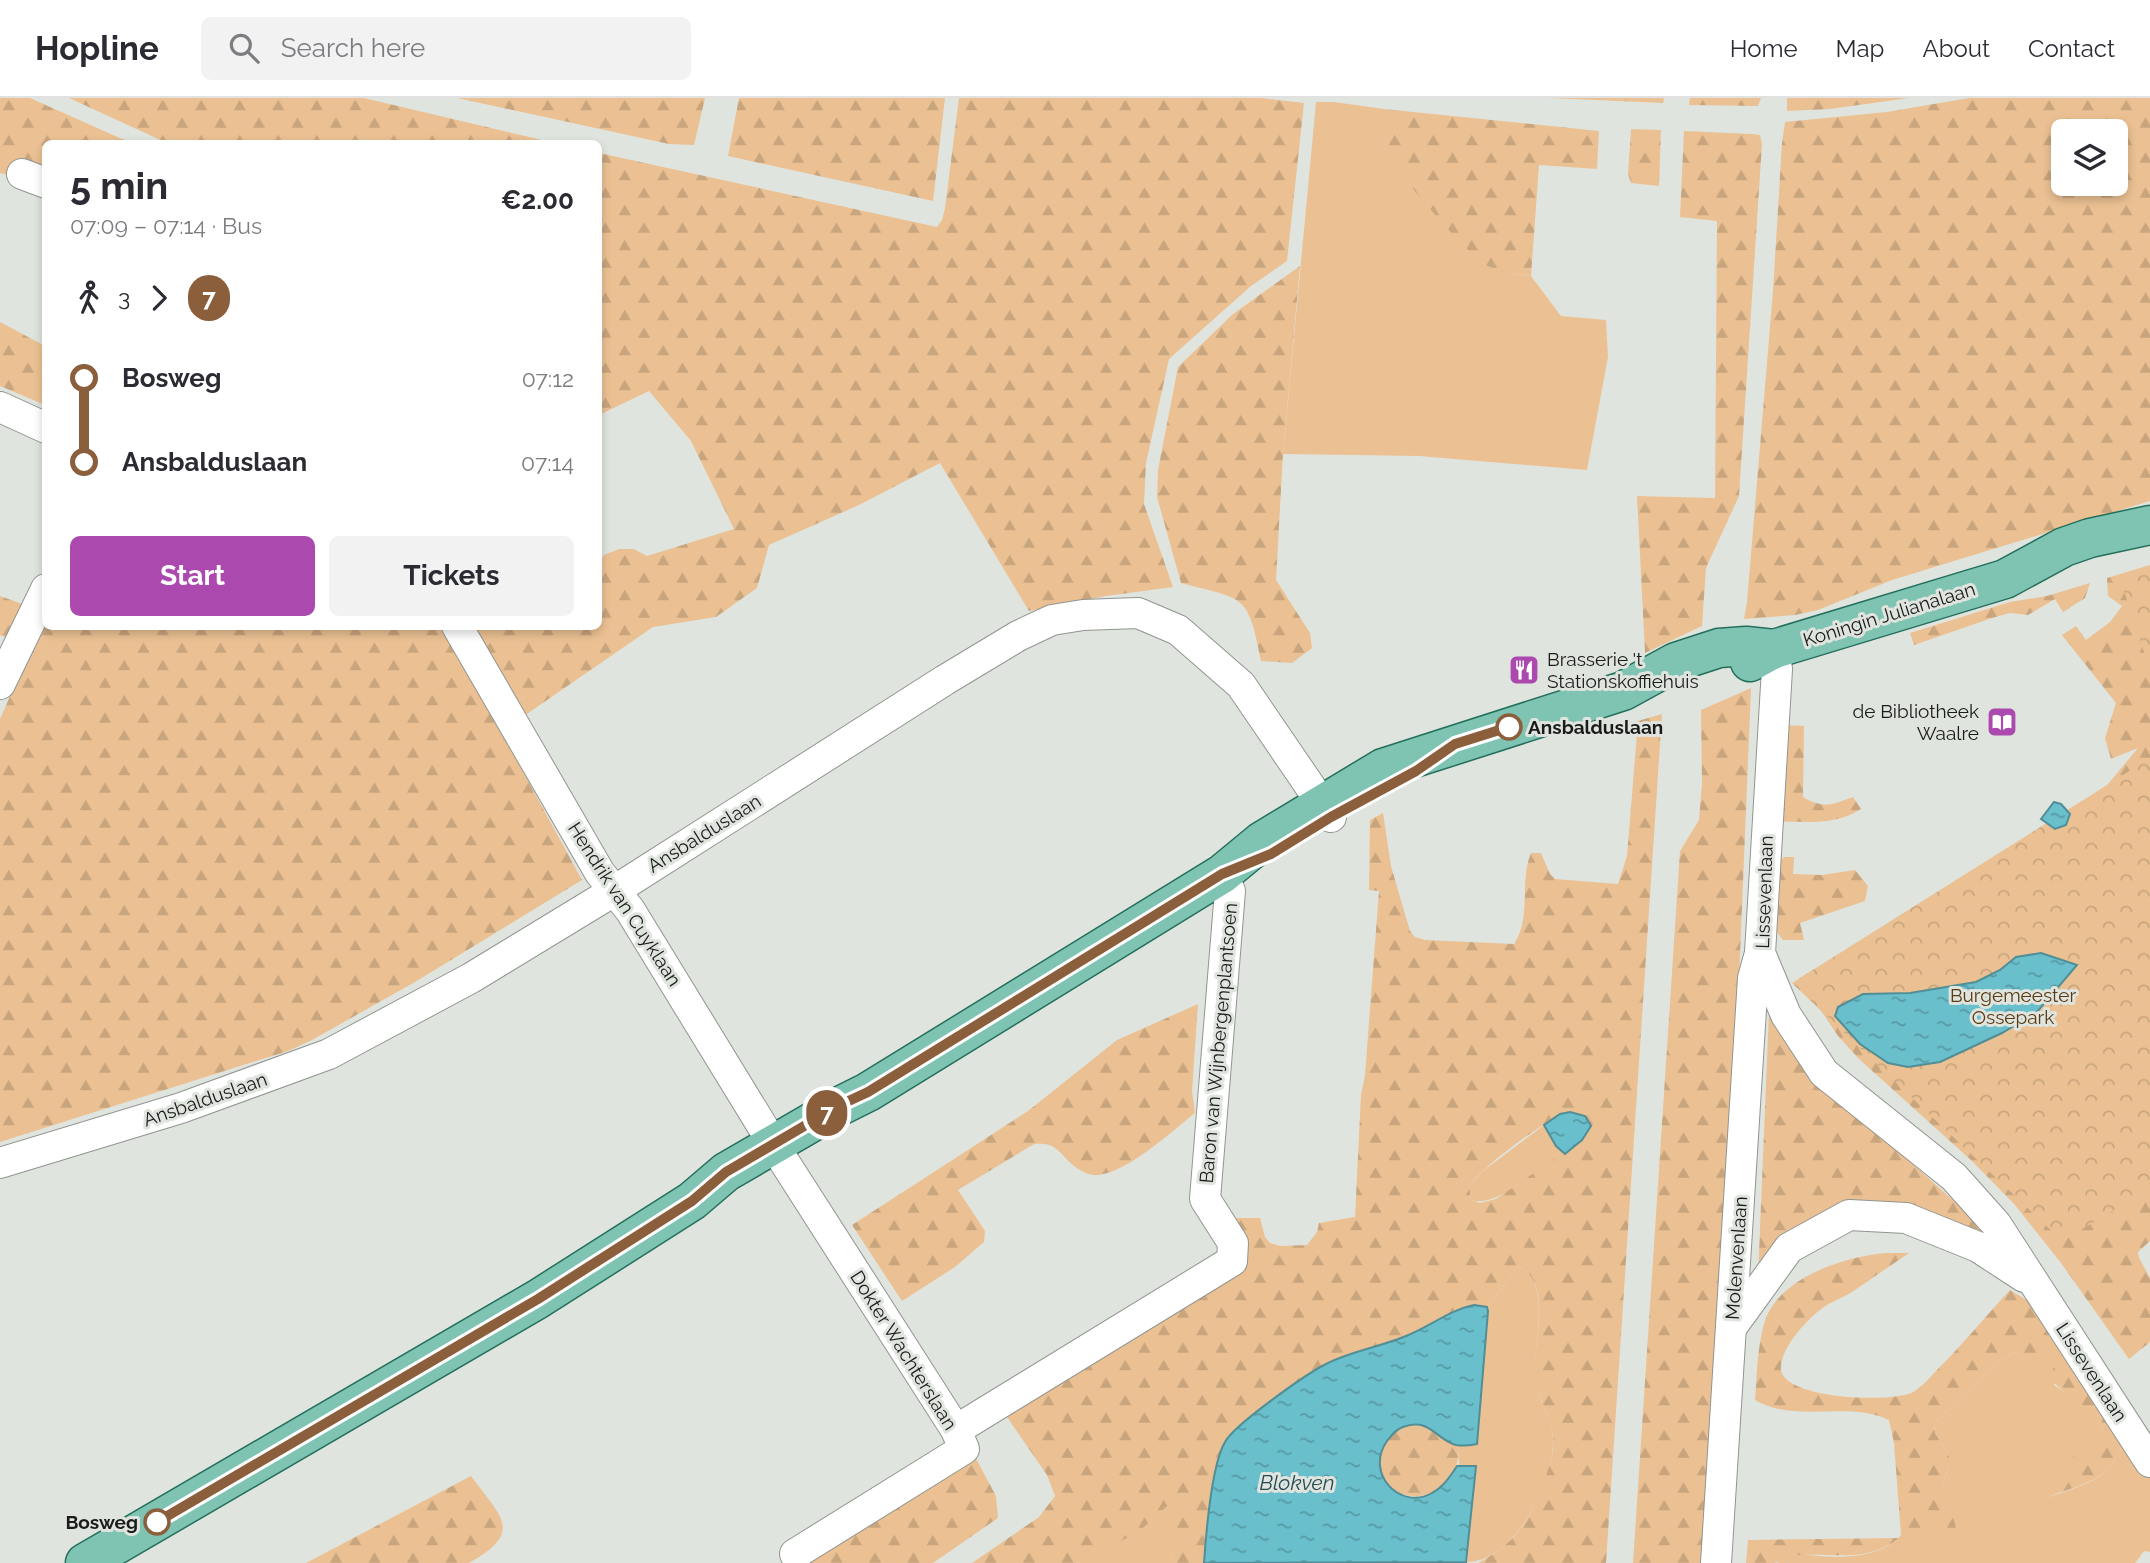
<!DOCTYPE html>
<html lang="en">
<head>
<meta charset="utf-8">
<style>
	body { margin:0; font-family:Raleway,sans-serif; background:#f2f2f3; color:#2b2b33; height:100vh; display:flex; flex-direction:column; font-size:26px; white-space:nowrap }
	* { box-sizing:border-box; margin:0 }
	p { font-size:23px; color:#7c7c81 }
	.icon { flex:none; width:38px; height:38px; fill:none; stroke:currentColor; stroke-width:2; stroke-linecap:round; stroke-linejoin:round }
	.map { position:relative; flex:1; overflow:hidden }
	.side { position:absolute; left:42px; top:42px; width:560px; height:490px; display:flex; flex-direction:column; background:#fff; border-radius:10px; box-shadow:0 4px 10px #0003 }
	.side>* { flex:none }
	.badge { padding:0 14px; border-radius:23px; font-size:24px; line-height:46px }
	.tools { position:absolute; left:2051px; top:21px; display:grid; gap:14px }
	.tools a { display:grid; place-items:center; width:77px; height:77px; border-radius:10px; background:#fff; box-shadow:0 4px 10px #0003; font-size:35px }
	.map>.badge { position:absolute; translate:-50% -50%; box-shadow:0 0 0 4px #fff }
	.legs { display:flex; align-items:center; gap:10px; height:77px; padding:0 28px; font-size:23px }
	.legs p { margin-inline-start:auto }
	.overview { display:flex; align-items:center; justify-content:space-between; height:119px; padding:0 28px }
	h1 { font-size:38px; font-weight:700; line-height:52px }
	.action { display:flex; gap:14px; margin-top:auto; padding:14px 28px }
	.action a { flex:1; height:80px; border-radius:10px; background:#ab49af; color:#fff; font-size:28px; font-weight:700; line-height:80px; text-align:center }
	.action a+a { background:#f2f2f3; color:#2b2b33 }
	ul { padding:0 28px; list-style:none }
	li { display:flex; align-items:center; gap:24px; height:84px; font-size:26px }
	li i { display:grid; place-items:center; width:10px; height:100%; margin:0 9px; background:currentColor }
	li i::after { content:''; width:18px; height:18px; margin:-9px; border:5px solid; border-radius:50%; background:#fff }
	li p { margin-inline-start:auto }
	li:first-child i { background:linear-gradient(#0000 50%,currentColor 0) }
	li:last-child i { background:linear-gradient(currentColor 50%,#0000 0) }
	header { display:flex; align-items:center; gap:42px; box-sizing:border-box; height:98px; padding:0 35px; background:#fff; border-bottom:2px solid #e1e1e2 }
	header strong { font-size:33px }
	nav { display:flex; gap:38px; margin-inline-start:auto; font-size:24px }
	.search { width:490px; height:63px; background:#f2f2f3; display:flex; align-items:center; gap:18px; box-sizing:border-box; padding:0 24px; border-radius:10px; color:#7c7c81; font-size:26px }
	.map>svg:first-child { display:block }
</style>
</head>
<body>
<header>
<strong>Hopline</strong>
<div class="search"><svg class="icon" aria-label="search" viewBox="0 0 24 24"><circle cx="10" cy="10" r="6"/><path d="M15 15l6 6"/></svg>Search here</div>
<nav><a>Home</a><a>Map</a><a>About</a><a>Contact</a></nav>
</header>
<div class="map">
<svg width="2150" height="1465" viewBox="0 0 2150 1465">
	<defs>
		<pattern id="forest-firs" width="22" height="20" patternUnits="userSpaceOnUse" patternTransform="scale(1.75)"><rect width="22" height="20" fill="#ebc193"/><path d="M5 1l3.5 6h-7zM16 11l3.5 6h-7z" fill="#c9a57e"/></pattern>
		<pattern id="park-crowns" width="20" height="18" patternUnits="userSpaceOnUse" patternTransform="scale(1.75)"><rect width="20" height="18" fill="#ebc193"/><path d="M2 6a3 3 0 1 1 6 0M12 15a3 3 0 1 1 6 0" fill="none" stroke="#c9a57e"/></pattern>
		<pattern id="water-ripples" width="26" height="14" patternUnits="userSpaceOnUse" patternTransform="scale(1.75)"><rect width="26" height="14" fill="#69bfcb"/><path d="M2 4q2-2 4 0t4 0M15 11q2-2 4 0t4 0" fill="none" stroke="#569aa4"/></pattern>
	</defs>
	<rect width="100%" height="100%" fill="#e0e4de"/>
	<g fill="#ebc193">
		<path d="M1316,4h18l50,7v40l6,10 53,63 41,42 32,10 15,2 30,40 45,4 2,37 -21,113 -168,-14 -136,-2z"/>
		<path d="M1544,1027l12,21 9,8c-21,13 -71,55 -94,46l-2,-15 14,-14z"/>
		<path d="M1521,1169c30,18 13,74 14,102 1,8 2,18 4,26 5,14 13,25 14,41 3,42 -38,127 -87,126l10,-96h-17l-1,-21h17l12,-138 30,-39z"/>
		<path d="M2064,1230l11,11 -21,46 46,31 3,15 -6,9 -10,6 -39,51c18,-6 45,-13 59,-27 14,-13 19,-38 26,-55l17,27v110l-6,-1 -9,12h-358c13,-11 26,-8 42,-7 26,2 64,1 82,-21h44v-39l-2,-12 6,-19v-9l-14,-23 -1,-9 60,-59 20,-12 11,7z"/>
		<path d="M1177,1399l-5,66h-96c43,-18 66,-35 101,-66z"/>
	</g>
	<g fill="url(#forest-firs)" fill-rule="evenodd">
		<path d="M0,0h30l101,45 -85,1 -1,24 -27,10 -18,-5z"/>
		<path d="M69,0h295l190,45h-387z"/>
		<path d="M457,0h248l-11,47 -25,-1z"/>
		<path d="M739,0h206l-12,103 -205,-45z"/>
		<path d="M959,0h302l43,5 -17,158 -36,25 -82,73 -23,104 -2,41 29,83 -67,9 -77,15 -89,-148 -81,42 -90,40 -12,43 -41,29 -63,10 -132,91 -50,-91 127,-1 1,-61 5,-10 15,-6h15l13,7 87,-27 -43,-88 -42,-50 -50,24v-262l338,74 5,-7 3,-12z"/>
		<path d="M1549,0h115l-1,5z"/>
		<path d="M1690,0h71l-3,8 -69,-1z"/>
		<path d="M1787,0h122l-79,11 -43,2z"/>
		<path d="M1969,0h181v403l-258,79 -74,30 -23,5 -51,4 3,-17 26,-311 9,-148 3,-21 102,-10zM2063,33h53v53h-53z"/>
		<path d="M1384,11l215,22 -2,38 -58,-4 -8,111c-15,-2 -33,-4 -47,-12 -17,-11 -90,-94 -99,-113 -5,-12 -2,-29 -1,-42z"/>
		<path d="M1631,31l30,1 -2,56 -28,-3 -3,-9z"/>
		<path d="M1684,33l68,3 8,1 2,9 -23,352 -33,72 -4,58 -57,27 -8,-157 78,2 2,-277 -37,-4z"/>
		<path d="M1300,168l-17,188 -7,126 34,53 2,15 -20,15 -31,-2c-13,-68 -16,-61 -80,-78l-24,-86 1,-27 20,-103 55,-53z"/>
		<path d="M0,224l45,24v59l-45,-19z"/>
		<path d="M2150,467v676l-12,11 1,6 11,20v64l-21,17 -68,-96 -46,-58 -43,-44 -113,-102 -21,-23 -39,-58 300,-145 9,-49 30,-36 -27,11 -6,-21 11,-35 -54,-68 14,-9 10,14 24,-18 12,-16 -14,-10 -1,-18z"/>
		<path d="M2090,485l-5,15 -22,14 -8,-13 -27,16 -18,-2 -18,5 -78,27 -4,-12 100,-31 37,-6z"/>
		<path d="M0,498l22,8 -15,34 -7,-3z"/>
		<path d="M45,519l1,9 398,1 138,253 -167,102 -103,58 -24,11 -288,91v-423z"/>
		<path d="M1751,590l-12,292 -32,583h-74l47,-712 19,-31 3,-37 -1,-73z"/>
		<path d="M1662,616l-56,849h-128c37,-19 52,-43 66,-81 5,-14 11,-31 9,-47 -2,-20 -16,-37 -18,-56 -4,-30 19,-92 -14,-112l-4,1 -30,39c-28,-4 -54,17 -79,28 -26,12 -55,17 -81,29 -19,8 -92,61 -102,78 -13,21 -19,94 -21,121h-32l4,-65 -33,30 -38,23 -29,12h-104l67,-46 16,-21 -8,-21 -47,-68 222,-136 1,-53h37l5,19 5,6 10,3 27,-1 10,-13 2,-9 36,-6 6,-122 4,-20 14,-184 -10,-1 1,-70 13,-7 8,53 19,65 5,6 10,3 89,4c18,-26 5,-63 17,-91h10l9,21 5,5 63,5 9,-28 11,-135zM1560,1016l22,26 -86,59 -16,4 -9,-3 -2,-15c26,-28 58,-50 91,-71z"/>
		<path d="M1781,627l23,1 -1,71c21,12 28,8 50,0l8,12c-27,17 -52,12 -81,13z"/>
		<path d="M1784,759h10l-1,17 29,1 33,-5 13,16 -3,15 -65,22 4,17h-21l-14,-18 3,-52z"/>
		<path d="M1198,906l-6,87 3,22c-24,19 -66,58 -96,62 -9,1 -17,-3 -25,-9 -16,-13 -16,-24 -40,-22l-76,46 27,41 -1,11 -29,25 -53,34 -50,-76 176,-114 89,-71z"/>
		<path d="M1769,914l14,14 52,69 157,140 -3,7 -110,-37 -121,72z"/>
		<path d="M1885,1155h24c-19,13 -38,26 -57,39 -9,6 -20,9 -28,15 -17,12 -41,38 -43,59 -5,34 117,38 134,25 9,-6 16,-15 23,-22 25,-25 48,-53 72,-79l23,14 31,24 -31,33 -8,-1 -11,-7 -20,12 -60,59 1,9 14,23v9l-6,19 14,47 -12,4h-44l-7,-92 -5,-23c-42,-20 -93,4 -134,-20 2,-24 2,-52 9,-76 13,-46 79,-67 121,-71z"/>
		<path d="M2075,1241l58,76c-7,17 -12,42 -26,55 -15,14 -41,20 -60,27 5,-22 21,-37 39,-50 7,-6 12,-8 17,-16l-3,-15 -28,-17 -20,-18 1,-13z"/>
		<path d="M1410,1327l21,2 24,18h3c1,20 -2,27 -18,42 -30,26 -80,-8 -55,-42 7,-11 12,-16 25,-20z"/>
		<path d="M972,1353l24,45 2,22 -65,45h-145z"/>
		<path d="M471,1378c30,41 54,56 -2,87h-163z"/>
		<path d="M1899,1440c-31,25 -64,15 -100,17 -11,0 -17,7 -25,8 -9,0 -19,0 -28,0l2,-23z"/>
	</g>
	<g fill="url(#park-crowns)">
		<path d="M2150,468v104l-31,-94z"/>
		<path d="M2150,660v431l-88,52 -270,-258z"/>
	</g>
	<g fill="url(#water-ripples)" stroke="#518e96" stroke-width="2">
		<path d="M2054,704l7,2 9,10 -4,11 -11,4 -14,-10z"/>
		<path d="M2041,855l36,12 -40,47 -35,21 -62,29 -32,5 -20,-4 -28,-19 -25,-28 3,-9 25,-13 47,-1 66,-11 24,-12 16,-13z"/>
		<path d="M1570,1014l15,4 6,10 -9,14 -17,14 -9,-8 -12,-21 16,-11z"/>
		<path d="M1474,1207l13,2 1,4 -11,133c-5,1 -15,2 -21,1 -20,-5 -26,-28 -53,-18 -8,3 -11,8 -16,14 -23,33 14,70 45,52 11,-6 18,-16 25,-27h19l-10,96 -262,1c2,-29 7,-97 21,-121 9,-17 81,-68 101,-78 25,-13 54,-17 80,-28 23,-9 44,-26 68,-31z"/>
	</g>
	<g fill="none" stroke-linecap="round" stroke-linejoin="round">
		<g stroke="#919590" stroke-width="32">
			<g id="minor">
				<path d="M22,76l24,9"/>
				<path d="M0,309l46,21"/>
				<path d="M457,528l143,247 30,37 150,245 176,275 8,19 -169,105"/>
				<path d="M1774,551l3,20 -17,284 26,62 38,58 130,104 42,47 154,238"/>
				<path d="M0,586l46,-95"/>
				<path d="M0,1065l181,-55 148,-54 142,-76 143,-87 331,-211 73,-44 34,-16 31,-5 55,-2 40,17 63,55 90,132"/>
				<path d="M1731,1230l58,-80 60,-33 57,3 72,29 46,30"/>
				<path d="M956,1332l276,-169 1,-18 -28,-44 25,-308 -8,-17"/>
				<path d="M1716,1465l37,-585 7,-25"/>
			</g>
		</g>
		<g stroke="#246f5c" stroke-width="41">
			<g id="major">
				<path d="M1750,564l24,-13 231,-70 59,-32 26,-9 60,-13"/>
				<path d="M85,1465l453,-264 154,-98 34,-29 114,-66 28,-14 354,-218 40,-33 121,-73 240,-77 53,-29 43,-14 27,-2 28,3"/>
			</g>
		</g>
		<use href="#minor" stroke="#fff" stroke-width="30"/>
		<use href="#major" stroke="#7fc4b3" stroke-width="38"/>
	</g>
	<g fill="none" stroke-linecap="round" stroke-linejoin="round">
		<g stroke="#fff" stroke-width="16">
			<path id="line-1" d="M157,1424l381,-223 154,-98 34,-29 114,-67 28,-13 354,-218 49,-20 60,-37 85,-46 39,-27 54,-17"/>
		</g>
		<use href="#line-1" stroke="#8b5e3c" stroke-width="10"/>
	</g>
	<defs>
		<g id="restaurant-square" transform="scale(1.575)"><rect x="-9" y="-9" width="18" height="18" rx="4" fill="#ab49af" stroke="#e0e4de"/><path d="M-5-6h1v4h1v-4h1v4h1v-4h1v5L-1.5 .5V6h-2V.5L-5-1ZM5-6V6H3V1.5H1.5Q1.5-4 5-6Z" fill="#fff"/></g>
		<g id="library-square" transform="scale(1.575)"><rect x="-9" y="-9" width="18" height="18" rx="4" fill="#ab49af" stroke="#e0e4de"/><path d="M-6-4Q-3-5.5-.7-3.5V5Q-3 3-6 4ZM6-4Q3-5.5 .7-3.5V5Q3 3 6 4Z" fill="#fff"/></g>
	</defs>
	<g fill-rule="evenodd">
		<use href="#restaurant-square" x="1524" y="572"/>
		<use href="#library-square" x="2002" y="624"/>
	</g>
	<g fill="#fff" stroke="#8b5e3c" stroke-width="3.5">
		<circle cx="1509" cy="629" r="12"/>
		<circle cx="157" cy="1424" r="12"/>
	</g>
	<g text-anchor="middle" stroke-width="6" stroke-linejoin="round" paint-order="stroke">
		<g font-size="19" fill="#1a1c1a" stroke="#e0e4de">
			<text transform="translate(1889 516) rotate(-17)" y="7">Koningin Julianalaan</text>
			<text transform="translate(704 735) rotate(-32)" y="7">Ansbalduslaan</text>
			<text transform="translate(1764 794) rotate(-88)" y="7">Lissevenlaan</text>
			<text transform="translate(625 806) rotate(57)" y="7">Hendrik van Cuyklaan</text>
			<text transform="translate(1218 945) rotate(-85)" y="7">Baron van Wijnbergenplantsoen</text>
			<text transform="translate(205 1001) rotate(-19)" y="7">Ansbalduslaan</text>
			<text transform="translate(1736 1160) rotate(-86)" y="7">Molenvenlaan</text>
			<text transform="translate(904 1252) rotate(58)" y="7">Dokter Wachterslaan</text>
			<text transform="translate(2092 1274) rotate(57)" y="7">Lissevenlaan</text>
		</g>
		<g font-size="19" fill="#1a1c1a" stroke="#e0e4de" text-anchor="start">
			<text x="1547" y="568">Brasserie 't<tspan x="1547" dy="22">Stationskoffiehuis</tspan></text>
			<text x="1979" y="620" text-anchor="end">de Bibliotheek<tspan x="1979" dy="22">Waalre</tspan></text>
		</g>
		<g font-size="19" font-weight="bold" fill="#1a1c1a" stroke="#e0e4de" text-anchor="start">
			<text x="1528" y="636">Ansbalduslaan</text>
			<text x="138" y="1431" text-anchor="end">Bosweg</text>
		</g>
		<g font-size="19" fill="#593a12" stroke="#e0e4de">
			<text x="2013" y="904">Burgemeester<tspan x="2013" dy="22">Ossepark</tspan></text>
		</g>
		<g font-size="21" font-style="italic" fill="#254d53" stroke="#e0e4de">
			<text x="1297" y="1392">Blokven</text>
		</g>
	</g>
</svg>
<div class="tools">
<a><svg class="icon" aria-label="layers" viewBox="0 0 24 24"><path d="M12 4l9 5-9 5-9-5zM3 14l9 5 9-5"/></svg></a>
</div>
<b class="badge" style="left:827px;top:1015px;background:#8b5e3c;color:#fff">7</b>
<section class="side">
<div class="overview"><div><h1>5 min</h1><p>07:09 – 07:14 · Bus</p></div><b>€2.00</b></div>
<div class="legs"><svg class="icon" aria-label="walk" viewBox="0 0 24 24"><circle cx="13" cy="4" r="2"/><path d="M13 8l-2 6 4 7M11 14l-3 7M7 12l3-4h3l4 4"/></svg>3<svg class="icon" aria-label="forward" viewBox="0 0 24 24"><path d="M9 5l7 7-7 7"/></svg><b class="badge" style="background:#8b5e3c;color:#fff">7</b></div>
<ul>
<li><i style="color:#8b5e3c"></i><b>Bosweg</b><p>07:12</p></li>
<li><i style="color:#8b5e3c"></i><b>Ansbalduslaan</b><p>07:14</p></li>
</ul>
<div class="action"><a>Start</a><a>Tickets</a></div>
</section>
</div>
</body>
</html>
